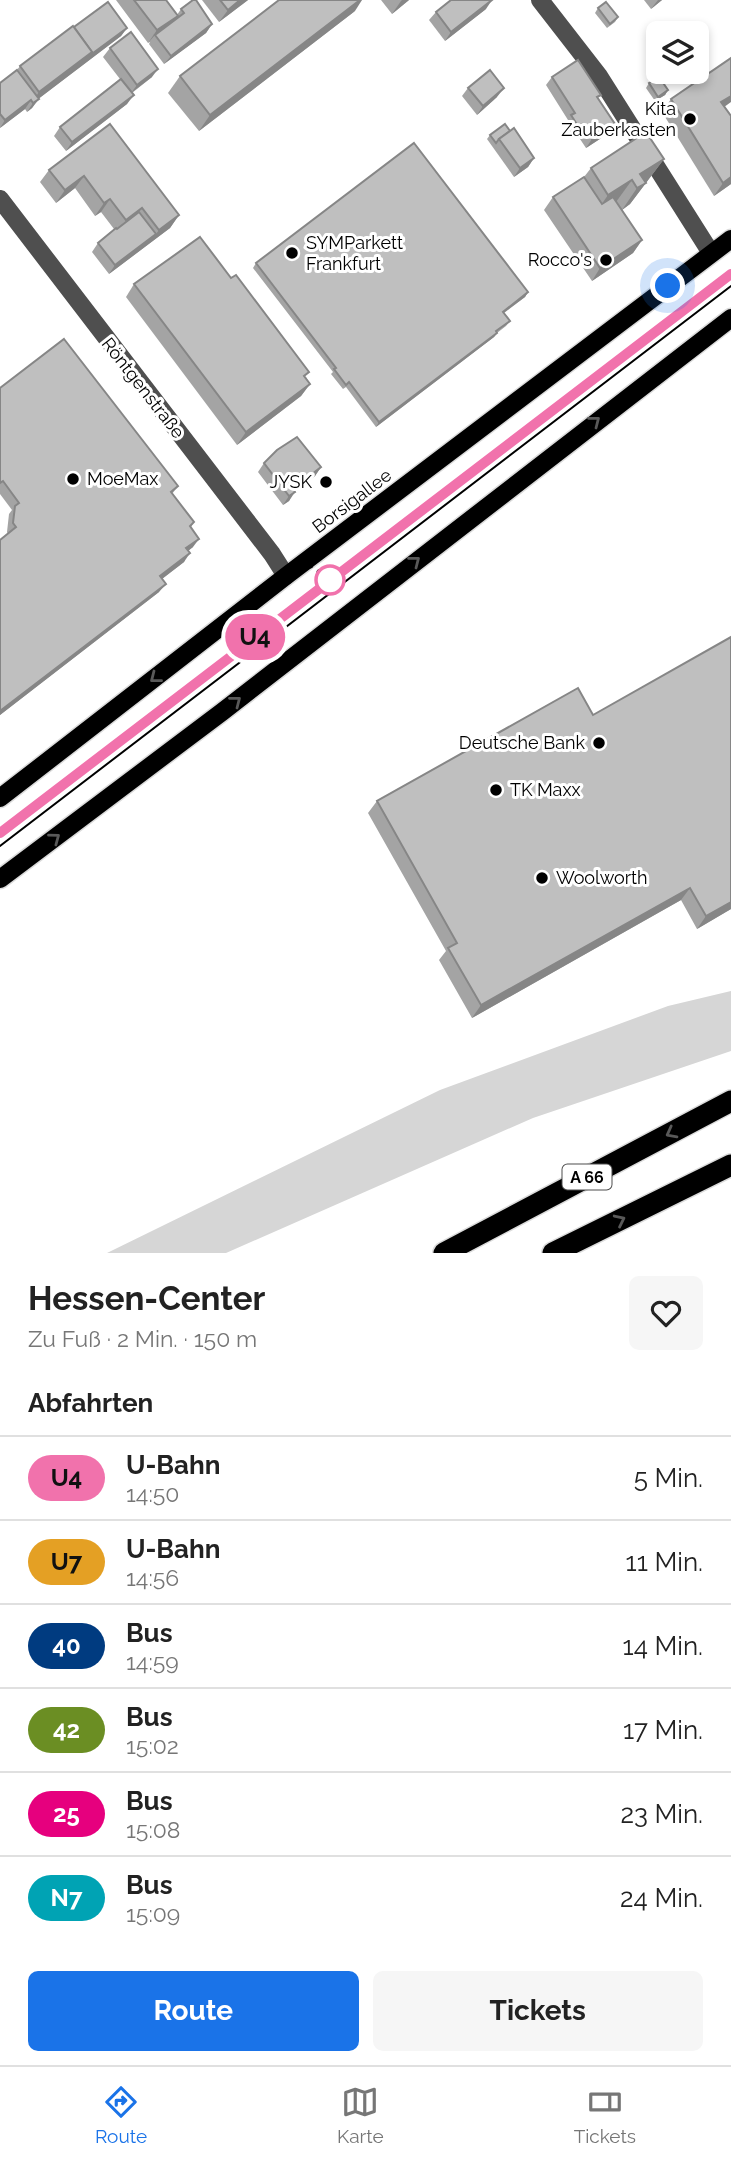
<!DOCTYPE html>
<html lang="de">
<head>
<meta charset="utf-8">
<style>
	body { margin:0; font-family:Raleway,sans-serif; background:#f6f6f6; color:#222; height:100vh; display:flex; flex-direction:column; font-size:26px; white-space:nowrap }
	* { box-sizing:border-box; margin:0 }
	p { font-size:23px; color:#767676 }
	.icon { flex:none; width:38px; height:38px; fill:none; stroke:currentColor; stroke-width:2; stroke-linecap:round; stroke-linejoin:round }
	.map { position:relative; height:1253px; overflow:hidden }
	.details { display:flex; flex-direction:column; background:#fff; flex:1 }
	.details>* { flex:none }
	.badge { padding:0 14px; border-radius:23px; font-size:24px; line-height:46px }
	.controls { position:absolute; left:646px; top:21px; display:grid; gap:14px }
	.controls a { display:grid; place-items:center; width:63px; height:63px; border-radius:10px; background:#fff; box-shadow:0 4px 10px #0003; font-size:35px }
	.you { position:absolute; width:35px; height:35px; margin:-18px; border:5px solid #fff; border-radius:50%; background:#1a73e8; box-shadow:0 0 0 10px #1a73e833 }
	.map>.badge { position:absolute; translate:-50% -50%; box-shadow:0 0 0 4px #fff }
	h2 { padding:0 28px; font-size:26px; line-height:63px }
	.round { display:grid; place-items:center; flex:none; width:74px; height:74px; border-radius:10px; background:#f6f6f6 }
	.summary { display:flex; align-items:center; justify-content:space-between; height:119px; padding:0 28px }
	h1 { font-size:33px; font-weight:700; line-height:52px }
	.cta { display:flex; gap:14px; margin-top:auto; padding:14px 28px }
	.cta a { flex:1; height:80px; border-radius:10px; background:#1a73e8; color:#fff; font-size:28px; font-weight:700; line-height:80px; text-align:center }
	.cta a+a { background:#f6f6f6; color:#222 }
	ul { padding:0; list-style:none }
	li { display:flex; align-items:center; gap:21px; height:84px; padding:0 28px; border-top:2px solid #e0e0e0 }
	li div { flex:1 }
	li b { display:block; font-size:26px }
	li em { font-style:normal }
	li .badge { min-width:77px; font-weight:700; text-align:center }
	.tabs { display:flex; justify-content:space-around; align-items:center; height:98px; border-top:2px solid #e0e0e0; background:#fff; font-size:19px; color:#767676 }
	.tabs a { display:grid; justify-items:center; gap:4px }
	.tabs .active { color:#1a73e8 }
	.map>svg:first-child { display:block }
</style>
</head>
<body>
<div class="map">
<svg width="731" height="1253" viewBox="0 0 731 1253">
	<rect width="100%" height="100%" fill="#fff"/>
	<path fill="#d6d6d6" d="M731,991v60l-198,67 -307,135h-119l333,-163 228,-84z"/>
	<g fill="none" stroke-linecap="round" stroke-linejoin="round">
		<g stroke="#dbdbdb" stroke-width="21">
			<g id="major">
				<path d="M0,798l286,-222 445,-337"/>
				<path d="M0,879l222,-167 509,-394"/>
			</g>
		</g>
		<g stroke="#dbdbdb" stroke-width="24">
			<g id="highway">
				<path d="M444,1253l287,-152"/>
				<path d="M553,1253l178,-88"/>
			</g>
		</g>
		<g stroke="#4f4f4f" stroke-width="18">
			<path d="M540,0l59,76 112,177"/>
			<path d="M0,199l272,355 14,22"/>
		</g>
		<use href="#major" stroke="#000" stroke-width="18"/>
		<use href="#highway" stroke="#000" stroke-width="21"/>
		<path stroke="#000" stroke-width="2" d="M0,846l731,-560"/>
	</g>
	<g fill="#a4a4a4">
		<path d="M116,0h50l11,15 4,-6 31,15 -6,9 -42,31 -15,-20 1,-2 -2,1z"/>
		<path d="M202,0h46l-29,22z"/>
		<path d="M381,0h28l-17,14z"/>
		<path d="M644,0h18l-11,9z"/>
		<path d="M598,8l20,9 -3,5 -8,6 -12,-15z"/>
		<path d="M486,9l-41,32 -16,-21 7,-8z"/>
		<path d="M355,11l-156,120 -31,-38 12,-17z"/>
		<path d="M74,27l53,1 -6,8 -83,63 -6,9 -5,4 -2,-3 -25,19v-45l17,-13 3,-4z"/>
		<path d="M110,48l42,29 -20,16 -5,11 -61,47 -12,-15 6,-9 60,-48 -17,-22z"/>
		<path d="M552,77l46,21 11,35 -23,15 -10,-15 -4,2 -7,-11 3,-4 -22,-35z"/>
		<path d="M649,83l19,7 -3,5 -10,6 -9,-13z"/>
		<path d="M468,88l29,9 -20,18 -15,-19z"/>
		<path d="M671,99l54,8 6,77 -17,12 -52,-84z"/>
		<path d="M110,124l69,91 -9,13 -61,46 -17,-22 6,-9 16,-14 -13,-17 -6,4 -20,-28 -19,15 -16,-21 9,-12z"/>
		<path d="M510,131l24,27 -6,9 -14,10 -27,-38 3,-4z"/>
		<path d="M664,159l-34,45 -8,6 20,30 -9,13 -41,28 -48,-71 9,-13 31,-20 7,-9z"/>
		<path d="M256,263l272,29 -3,5 -21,16 6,8 -4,5 -9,7 -3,4 -118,90 -30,-40 -3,2 -12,-15 2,-2 -80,-104z"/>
		<path d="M134,284l172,93 4,7 -9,12 -64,49 -111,-148z"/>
		<path d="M0,388l178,98 -6,8 22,28 -3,5 2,20 -5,4 -4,11 -22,17 -3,13 -159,123v-175l8,-6 -1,-2 2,-18 3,-4 -12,-16z"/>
		<path d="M264,463l57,4 -6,9 -21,15 -5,10 -6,4 -25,-33z"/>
		<path d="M593,715l138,194 -34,20 -16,-29 -209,118 -33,-58 7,-9 -78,-138 9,-12z"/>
	</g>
	<g fill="#868686">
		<path d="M240,0h8l-29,22 9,-12z"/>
		<path d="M360,0h2l-7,11 -156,120 11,-16z"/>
		<path d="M402,0h7l-17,14 9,-13z"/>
		<path d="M492,0l-6,9 -41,32 6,-9z"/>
		<path d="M658,0h4l-11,9z"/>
		<path d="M178,16l-9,12 -14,7 -7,8 9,-13z"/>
		<path d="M212,24l-6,9 -42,31 7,-8z"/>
		<path d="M127,28l-6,8 -88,67 -1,-1 7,-10 53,-40z"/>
		<path d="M158,69l-6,8 -21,16 6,-8z"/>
		<path d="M504,88l-7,9 -20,18 6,-9z"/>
		<path d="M668,90l-3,5 -10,6 3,-4z"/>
		<path d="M134,95l-7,9 -61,47 6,-9z"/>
		<path d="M731,96v6l-18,13 8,-13z"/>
		<path d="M39,99l-7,9 -5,4 6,-9z"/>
		<path d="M31,100l-6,9 -25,19 5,-8z"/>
		<path d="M582,124l-6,9 -4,2 6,-9z"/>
		<path d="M615,124l-6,9 -23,15 6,-9z"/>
		<path d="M534,158l-6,9 -14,10 6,-9z"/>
		<path d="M664,159l-34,45 -8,6 15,-22 3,-14z"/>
		<path d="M84,176l-9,12 -19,15 9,-13z"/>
		<path d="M731,177v7l-17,12 9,-13z"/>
		<path d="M632,180l-16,22 -23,15 15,-22z"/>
		<path d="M110,199l-9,13 -6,4 9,-13z"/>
		<path d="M179,215l-9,13 -61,46 6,-9 41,-31 3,-4z"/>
		<path d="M642,240l-9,13 -41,28 8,-13z"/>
		<path d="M528,292l-3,5 -26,19 4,-4z"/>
		<path d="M497,333l-3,4 -118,90 3,-5z"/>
		<path d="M310,384l-9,12 -64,49 9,-13z"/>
		<path d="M321,467l-6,9 -26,20 4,-7z"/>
		<path d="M295,492l-6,9 -6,4 6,-9z"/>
		<path d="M199,539l-6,8 -13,10 6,-9z"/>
		<path d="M190,553l-6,9 -30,23 6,-9z"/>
		<path d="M166,584l-7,8 -159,123v-4z"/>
		<path d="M690,888l-9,12 -209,118 9,-13z"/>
		<path d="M731,902v7l-34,20 9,-13z"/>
	</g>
	<g fill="#bfbfbf" stroke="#868686" stroke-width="2">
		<path d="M134,0h32l12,16 -21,14z"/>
		<path d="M193,0h3l16,24 -41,32 -16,-21 29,-22 -3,-4z"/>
		<path d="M220,0h20l-12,10z"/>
		<path d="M279,0h81l-150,115 -30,-39z"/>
		<path d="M451,0h41l-41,32 -15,-20z"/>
		<path d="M108,2l19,26 -38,28 3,-4 -18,-25z"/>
		<path d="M606,2l12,15 -8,7 -12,-16z"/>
		<path d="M73,26l19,26 -53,40 -19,-26z"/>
		<path d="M131,32l27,37 -21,16 -27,-37z"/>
		<path d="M731,58v38l-10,6 10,14v61l-8,6 -52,-84z"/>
		<path d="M578,60l23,35 -4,2 18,27 -23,15 -10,-15 -4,2 -7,-11 4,-2 -23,-36z"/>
		<path d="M17,70l22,29 -6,4 -2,-3 -26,20 -5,-6v-31z"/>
		<path d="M490,70l14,18 -21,18 -15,-18z"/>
		<path d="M659,77l9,13 -10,7 -9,-14z"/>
		<path d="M121,79l13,16 -62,47 -12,-15z"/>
		<path d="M110,124l69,91 -20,15 -17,-22 -16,12 -16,-21 -6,4 -20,-27 -19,14 -16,-20z"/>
		<path d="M505,124l5,7 -11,8 -3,4 -6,-8z"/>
		<path d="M514,128l20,30 -14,10 -21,-29z"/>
		<path d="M646,132l18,27 -24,15 6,9 -9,5 -5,-8 -24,15 -17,-27z"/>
		<path d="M414,143l114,149 -25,20 7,9 -14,10 1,2 -118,89 -30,-40 -3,3 -12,-16 2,-1 -80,-105z"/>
		<path d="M584,177l18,27 11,-7 29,43 -42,28 -47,-71z"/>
		<path d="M139,212l17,22 -41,31 -17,-22 18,-15 1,1z"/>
		<path d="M200,237l31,41 5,-3 73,97 -5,4 6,8 -64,48 -112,-148z"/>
		<path d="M64,339l114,147 -7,6 23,30 -4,4 9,13 -13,9 4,5 -30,23 6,8 -166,127v-171l16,-13 -3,-4 2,-17 4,-3 -16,-22 -3,2v-95z"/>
		<path d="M297,437l24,30 -28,22 2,3 -6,4 -25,-33 13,-13z"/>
		<path d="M731,637v265l-25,14 -16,-28 -209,117 -33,-57 9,-5 -80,-142 201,-113 15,27z"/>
	</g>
	<defs><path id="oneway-chevron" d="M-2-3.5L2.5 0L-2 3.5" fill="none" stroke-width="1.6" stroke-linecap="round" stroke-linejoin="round" transform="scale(1.75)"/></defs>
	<g stroke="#595959">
		<use href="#oneway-chevron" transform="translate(595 421) rotate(-38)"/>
		<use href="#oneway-chevron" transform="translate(415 561) rotate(-38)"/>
		<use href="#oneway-chevron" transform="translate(155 678) rotate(142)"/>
		<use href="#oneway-chevron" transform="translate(236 701) rotate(-38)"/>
		<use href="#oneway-chevron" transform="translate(55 838) rotate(-37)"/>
		<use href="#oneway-chevron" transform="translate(671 1133) rotate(152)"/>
		<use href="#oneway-chevron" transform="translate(620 1220) rotate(-26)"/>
	</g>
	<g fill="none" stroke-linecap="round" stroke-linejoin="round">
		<g stroke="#fff" stroke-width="16">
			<path id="line" d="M0,833l731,-559"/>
		</g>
		<use href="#line" stroke="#f172ac" stroke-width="10"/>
		<path stroke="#000" stroke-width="7" stroke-dasharray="0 12.6" d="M330,580l-24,-18 362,-276"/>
	</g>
	<g fill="#000" stroke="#fff" stroke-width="2.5">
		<circle cx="690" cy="119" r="7"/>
		<circle cx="292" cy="253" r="7"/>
		<circle cx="606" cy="260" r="7"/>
		<circle cx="73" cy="479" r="7"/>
		<circle cx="326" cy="482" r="7"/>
		<circle cx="599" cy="743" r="7"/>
		<circle cx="496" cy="790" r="7"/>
		<circle cx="542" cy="878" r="7"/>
	</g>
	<circle fill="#fff" stroke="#f172ac" stroke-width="3.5" cx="330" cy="580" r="14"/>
	<g text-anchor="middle" stroke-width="6" stroke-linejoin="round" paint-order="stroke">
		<rect fill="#fff" stroke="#4c4c4c" stroke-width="2" x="562.5" y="1164.5" width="49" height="25" rx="5"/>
		<g font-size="16" font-weight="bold" fill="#000">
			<text x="587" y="1183">A 66</text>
		</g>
		<g font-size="18" fill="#000" stroke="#fff" text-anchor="end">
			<text x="676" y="115">Kita<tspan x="676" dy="21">Zauberkasten</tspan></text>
			<text x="306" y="249" text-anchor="start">SYMParkett<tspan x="306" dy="21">Frankfurt</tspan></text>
			<text x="592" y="266">Rocco's</text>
			<text x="87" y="485" text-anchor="start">MoeMax</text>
			<text x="312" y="488">JYSK</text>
			<text x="585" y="749">Deutsche Bank</text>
			<text x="510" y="796" text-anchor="start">TK Maxx</text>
			<text x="556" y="884" text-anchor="start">Woolworth</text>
		</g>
		<g font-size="18" fill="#000" stroke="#fff">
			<text transform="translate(143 388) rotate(52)" y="6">Röntgenstraße</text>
			<text transform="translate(352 501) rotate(-37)" y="6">Borsigallee</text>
		</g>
	</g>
</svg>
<div class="controls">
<a><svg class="icon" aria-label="layers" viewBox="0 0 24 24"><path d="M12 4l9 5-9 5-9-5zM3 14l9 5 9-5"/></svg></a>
</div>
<div class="you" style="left:668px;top:286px"></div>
<b class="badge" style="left:255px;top:637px;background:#f172ac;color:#111">U4</b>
</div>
<section class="details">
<div class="summary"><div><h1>Hessen-Center</h1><p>Zu Fuß · 2 Min. · 150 m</p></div><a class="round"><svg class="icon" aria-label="heart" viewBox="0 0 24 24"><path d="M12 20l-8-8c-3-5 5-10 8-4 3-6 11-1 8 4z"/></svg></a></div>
<h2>Abfahrten</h2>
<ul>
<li><span class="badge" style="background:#f172ac;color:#111">U4</span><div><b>U-Bahn</b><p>14:50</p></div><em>5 Min.</em></li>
<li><span class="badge" style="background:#e4a024;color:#111">U7</span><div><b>U-Bahn</b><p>14:56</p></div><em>11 Min.</em></li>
<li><span class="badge" style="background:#003b80;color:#fff">40</span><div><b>Bus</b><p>14:59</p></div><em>14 Min.</em></li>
<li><span class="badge" style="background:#6b8e23;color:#fff">42</span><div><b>Bus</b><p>15:02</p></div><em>17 Min.</em></li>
<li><span class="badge" style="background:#e6007e;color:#fff">25</span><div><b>Bus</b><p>15:08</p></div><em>23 Min.</em></li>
<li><span class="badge" style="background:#00a3b4;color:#fff">N7</span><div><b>Bus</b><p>15:09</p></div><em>24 Min.</em></li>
</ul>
<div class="cta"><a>Route</a><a>Tickets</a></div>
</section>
<nav class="tabs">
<a class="active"><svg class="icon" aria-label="directions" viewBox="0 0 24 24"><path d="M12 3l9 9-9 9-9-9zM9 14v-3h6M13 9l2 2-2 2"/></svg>Route</a>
<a><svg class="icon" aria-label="map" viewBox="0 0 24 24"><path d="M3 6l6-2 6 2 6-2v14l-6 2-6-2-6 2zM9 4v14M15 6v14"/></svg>Karte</a>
<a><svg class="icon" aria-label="tickets" viewBox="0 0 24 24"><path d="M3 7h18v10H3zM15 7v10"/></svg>Tickets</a>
</nav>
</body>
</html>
